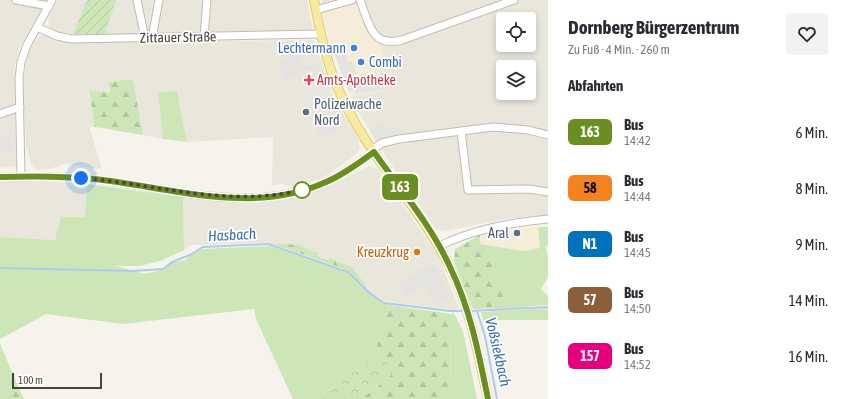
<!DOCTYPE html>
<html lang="de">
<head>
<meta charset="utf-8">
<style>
	body { margin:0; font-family:"Asap Condensed",sans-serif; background:#f2f2f3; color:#2b2b33; height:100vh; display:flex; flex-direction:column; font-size:15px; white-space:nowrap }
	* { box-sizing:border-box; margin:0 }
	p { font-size:13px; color:#7c7c81 }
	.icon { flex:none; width:22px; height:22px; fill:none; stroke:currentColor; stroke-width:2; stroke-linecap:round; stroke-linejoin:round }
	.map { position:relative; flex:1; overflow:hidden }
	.panel { display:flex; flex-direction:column; background:#fff; width:300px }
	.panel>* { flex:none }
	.badge { padding:0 8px; border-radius:6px; font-size:14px; line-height:26px }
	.fabs { position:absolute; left:496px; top:12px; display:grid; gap:8px }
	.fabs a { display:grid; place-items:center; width:40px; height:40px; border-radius:4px; background:#fff; box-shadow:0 2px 6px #0003; font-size:20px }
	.scale { position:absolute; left:12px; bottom:10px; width:90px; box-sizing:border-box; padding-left:4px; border:2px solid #4a453a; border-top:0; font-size:11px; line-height:14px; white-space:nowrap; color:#4a453a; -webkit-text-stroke:3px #fff; paint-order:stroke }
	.you { position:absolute; width:20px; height:20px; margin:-10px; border:3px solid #fff; border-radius:50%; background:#1a73e8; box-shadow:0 0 0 6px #1a73e833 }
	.map>.badge { position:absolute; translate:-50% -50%; box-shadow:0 0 0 2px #fff }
	h2 { padding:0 20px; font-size:15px; line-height:36px }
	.round { display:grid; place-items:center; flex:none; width:42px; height:42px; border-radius:4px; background:#f2f2f3 }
	.headline { display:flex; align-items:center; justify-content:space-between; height:68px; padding:0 20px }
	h1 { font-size:19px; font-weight:700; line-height:30px }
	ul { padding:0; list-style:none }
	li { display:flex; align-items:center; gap:12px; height:56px; padding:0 20px }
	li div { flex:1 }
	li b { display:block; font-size:15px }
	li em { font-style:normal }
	li .badge { min-width:44px; font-weight:700; text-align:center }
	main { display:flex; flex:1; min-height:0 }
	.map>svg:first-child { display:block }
</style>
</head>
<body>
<main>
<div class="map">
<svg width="548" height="399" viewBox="0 0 548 399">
	<defs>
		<pattern id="forest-firs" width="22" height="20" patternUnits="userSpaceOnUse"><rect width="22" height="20" fill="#cce6b8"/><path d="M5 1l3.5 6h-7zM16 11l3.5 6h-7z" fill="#b1c79f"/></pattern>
		<pattern id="park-crowns" width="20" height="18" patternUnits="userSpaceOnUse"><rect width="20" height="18" fill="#cce6b8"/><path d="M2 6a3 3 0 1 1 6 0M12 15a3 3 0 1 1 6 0" fill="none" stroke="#b1c79f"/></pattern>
		<pattern id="garden-furrows" width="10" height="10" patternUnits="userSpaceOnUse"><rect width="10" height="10" fill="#cce6b8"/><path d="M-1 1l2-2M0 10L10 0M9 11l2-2" fill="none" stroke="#b1c79f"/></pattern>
	</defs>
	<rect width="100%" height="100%" fill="#f5f3ec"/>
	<g fill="#e9e6db" fill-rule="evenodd">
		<path d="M0,0h47l-27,47 -6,22 2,97 -16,2z"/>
		<path d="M57,0h30l-14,34 -14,-2 -10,-5 -1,-8z"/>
		<path d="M116,0h191l6,30 -3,3 -205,1z"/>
		<path d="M321,0h227v215l-43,4 -59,12 -10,-2 -62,-90 -24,-43 35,-5 -9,-25 5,-20 -14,-16 -8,-23 -4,-3 -32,8zM503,19h26v26h-26zM503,67h26v26h-26z"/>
		<path d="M44,35l22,7 248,-2 21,60 23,39 2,9 -3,5 -7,6 -26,18 -31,10 -10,-3 -11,1 1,-48 -86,5 -10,-51 -19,1 5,47 -20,-4 -10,-56 -24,3 1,11 -21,-2 6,36 -6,-1 13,43 -38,-5 -15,5 -13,1 -5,-6 -5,-18 -3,-64 5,-28 9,-16z"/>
		<path d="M369,166l9,3 60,86 21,54 -7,1 -69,-9 -11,-8 -20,-26 -35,-11 1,-2 -49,-11 -77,2 -8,5 -1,-53 64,5 41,-4 44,-13z"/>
		<path d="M34,181l53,3 -2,33 -30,23 -55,-3v-55z"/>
	</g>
	<g fill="#f5ecd9">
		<path d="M355,4l4,3 8,23 14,16 6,16 -11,5 9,24 -35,5 -19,-49 -8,-35z"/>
		<path d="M538,227l3,21 -16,3 -45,-7v-9z"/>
	</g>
	<g fill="#cce6b8">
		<path d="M177,91l10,51 -24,-3 -5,-47z"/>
		<path d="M87,184l96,13 1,53 -24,11 -20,5h-24l29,8 16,-4 13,-8 12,-2 5,-6 11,-5 68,-3 73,25 7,3 32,29 7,2 -12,40 9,17 -9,-3 -30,17v3l-34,20h-20l-37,-80 -2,-10 -131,15 -77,-10 -46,25v-102l55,3 6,-23h24z"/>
		<path d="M538,227h10v18l-3,1 3,10v21l-7,12 7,7v9l-41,3 -21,-63 39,6 15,-3z"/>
		<path d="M548,308v12h-65l-2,-8z"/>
		<path d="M454,313l9,18 14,68h-27l1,-85z"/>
		<path d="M0,344l17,40 -17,6z"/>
	</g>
	<g fill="url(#forest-firs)">
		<path d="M133,79l10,56 -48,-8 -6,-37 21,3 -1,-11z"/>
		<path d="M480,235v9l6,1 21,63 -34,1 -19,-48 1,-12z"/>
		<path d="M269,243l29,2 20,8 -1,3 11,4 1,-2 23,9 17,22 -27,-21z"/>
		<path d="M389,305l62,9 -1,85h-91l17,-11 15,-13 -14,-30z"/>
		<path d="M17,384l7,15h-24v-9z"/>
	</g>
	<path fill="url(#park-crowns)" d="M377,359l9,3 5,13 -15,13 -17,11h-46l34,-20v-3z"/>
	<path fill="url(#garden-furrows)" d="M87,0h29l-11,34h-32z"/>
	<g fill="#e4e3e0">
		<path d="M344,42l4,20 4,-1 5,16 19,-6 8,19 -29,4 -1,-4 -5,2 -17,-45z"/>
		<path d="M299,54l3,13 14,-3 1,3 -20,6v3l-13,4 -5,-21z"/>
		<path d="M322,68l5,16 -10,3 -5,-16z"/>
		<path d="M333,123h6l3,6 -22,9 -3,-10z"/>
		<path d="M383,123l4,7 11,-3 1,7 -21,6 -8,-12z"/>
		<path d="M12,134l1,5 -4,2 4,10 -11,3 -2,-16z"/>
		<path d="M434,265l7,9 8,25 -13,6 -11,-20 -18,11 -8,-13 27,-17 2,3z"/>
	</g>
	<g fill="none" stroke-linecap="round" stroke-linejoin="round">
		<g stroke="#adcced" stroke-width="2">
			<path d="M0,268l133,3 30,-2 9,-7 18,-7 13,-8 65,-3 80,28 23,22 13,9 66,8h15"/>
			<path d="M469,311l79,-4"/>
			<path d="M477,311l8,25 12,63"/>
		</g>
		<g stroke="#c0bcaf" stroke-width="9">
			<g id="minor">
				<path d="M16,0l33,6"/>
				<path d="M137,0l8,38"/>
				<path d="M360,0c9,23 11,48 42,40l112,-40"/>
				<path d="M316,10l36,-10"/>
				<path d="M37,27l20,9 14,3 250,-5"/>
				<path d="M204,37l3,-37"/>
				<path d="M152,38l7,-38"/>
				<path d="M0,114l20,-7"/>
				<path d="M461,131l7,59 61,-1 19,3"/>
				<path d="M373,149l9,-6 17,-4 94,-12 35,3 20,5"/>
				<path d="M21,176l-2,-98 2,-16 6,-17 25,-45"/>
				<path d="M0,177c31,-1 63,-1 94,2 76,9 157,36 232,3 17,-7 33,-19 48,-30"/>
				<path d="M439,246c36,-17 69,-23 109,-27"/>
			</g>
		</g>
		<g stroke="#deca71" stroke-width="10">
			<path id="major" d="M314,0c6,31 12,62 25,91 27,63 79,113 110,174 21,41 29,89 39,134"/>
		</g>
		<use href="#minor" stroke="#fff" stroke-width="7"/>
		<use href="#major" stroke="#f9eaa2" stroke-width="8"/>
	</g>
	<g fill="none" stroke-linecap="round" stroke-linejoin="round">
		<g stroke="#fff" stroke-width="9">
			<path id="line" d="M0,177c31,-1 63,-1 94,2 76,8 158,37 232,3 17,-7 33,-19 48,-30 26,37 57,73 76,115 20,41 29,87 38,132"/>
		</g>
		<use href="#line" stroke="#6b8e23" stroke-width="6"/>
		<path stroke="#4a453a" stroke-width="4" stroke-dasharray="0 7.2" d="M81,178c78,6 147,31 225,11l-4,1"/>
	</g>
	<g fill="#3f7fe0" stroke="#fff" stroke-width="1.5">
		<circle cx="354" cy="48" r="4"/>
		<circle cx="361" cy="62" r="4"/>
	</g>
	<path fill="#e0444e" stroke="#fff" stroke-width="1.5" d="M307 74h4v4h4v4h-4v4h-4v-4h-4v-4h4z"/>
	<g fill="#5c6f8a" stroke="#fff" stroke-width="1.5">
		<circle cx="306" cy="112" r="4"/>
		<circle cx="517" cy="233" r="4"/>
	</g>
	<circle fill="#fff" stroke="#6b8e23" stroke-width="2" cx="302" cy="190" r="8"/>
	<circle fill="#e8710a" stroke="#fff" stroke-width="1.5" cx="417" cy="252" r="4"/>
	<g text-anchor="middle" stroke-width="3.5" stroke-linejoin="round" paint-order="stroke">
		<g font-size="14" fill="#4a453a" stroke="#fff">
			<text transform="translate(178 37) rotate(-1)" y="5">Zittauer Straße</text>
		</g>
		<g font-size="14" fill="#366cbe" stroke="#fff" text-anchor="end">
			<text x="346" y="53">Lechtermann</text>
			<text x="369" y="67" text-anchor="start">Combi</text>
		</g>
		<g font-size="14" fill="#be3a42" stroke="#fff" text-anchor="start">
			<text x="317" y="85">Amts-Apotheke</text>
		</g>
		<g font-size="14" fill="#4e5e75" stroke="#fff" text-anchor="start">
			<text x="314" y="109">Polizeiwache<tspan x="314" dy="16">Nord</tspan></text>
			<text x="509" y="238" text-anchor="end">Aral</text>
		</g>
		<g font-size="14" fill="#c56008" stroke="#fff" text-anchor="end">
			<text x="409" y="257">Kreuzkrug</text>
		</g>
		<g font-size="15" font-style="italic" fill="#3870b1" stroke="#fff">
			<text transform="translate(232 235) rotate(-3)" y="5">Hasbach</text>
			<text transform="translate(498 352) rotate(77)" y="5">Voßsiekbach</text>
		</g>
	</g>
</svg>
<div class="fabs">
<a><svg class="icon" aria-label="locate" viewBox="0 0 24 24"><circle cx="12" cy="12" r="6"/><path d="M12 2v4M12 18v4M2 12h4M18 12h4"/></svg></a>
<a><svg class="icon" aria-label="layers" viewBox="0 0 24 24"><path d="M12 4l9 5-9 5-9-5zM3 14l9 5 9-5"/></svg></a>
</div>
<div class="scale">100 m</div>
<div class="you" style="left:81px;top:178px"></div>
<b class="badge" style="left:400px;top:187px;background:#6b8e23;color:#fff">163</b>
</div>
<section class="panel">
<div class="headline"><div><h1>Dornberg Bürgerzentrum</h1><p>Zu Fuß · 4 Min. · 260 m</p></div><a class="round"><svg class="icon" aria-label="heart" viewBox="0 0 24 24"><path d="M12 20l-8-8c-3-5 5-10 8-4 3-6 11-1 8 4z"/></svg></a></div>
<h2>Abfahrten</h2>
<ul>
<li><span class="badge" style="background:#6b8e23;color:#fff">163</span><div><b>Bus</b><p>14:42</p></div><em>6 Min.</em></li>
<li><span class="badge" style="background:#f58220;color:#111">58</span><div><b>Bus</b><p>14:44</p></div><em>8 Min.</em></li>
<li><span class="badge" style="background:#0072bc;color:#fff">N1</span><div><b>Bus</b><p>14:45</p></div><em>9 Min.</em></li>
<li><span class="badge" style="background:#8b5e3c;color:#fff">57</span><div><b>Bus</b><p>14:50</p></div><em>14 Min.</em></li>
<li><span class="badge" style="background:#e6007e;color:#fff">157</span><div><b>Bus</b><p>14:52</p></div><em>16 Min.</em></li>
</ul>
</section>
</main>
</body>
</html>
